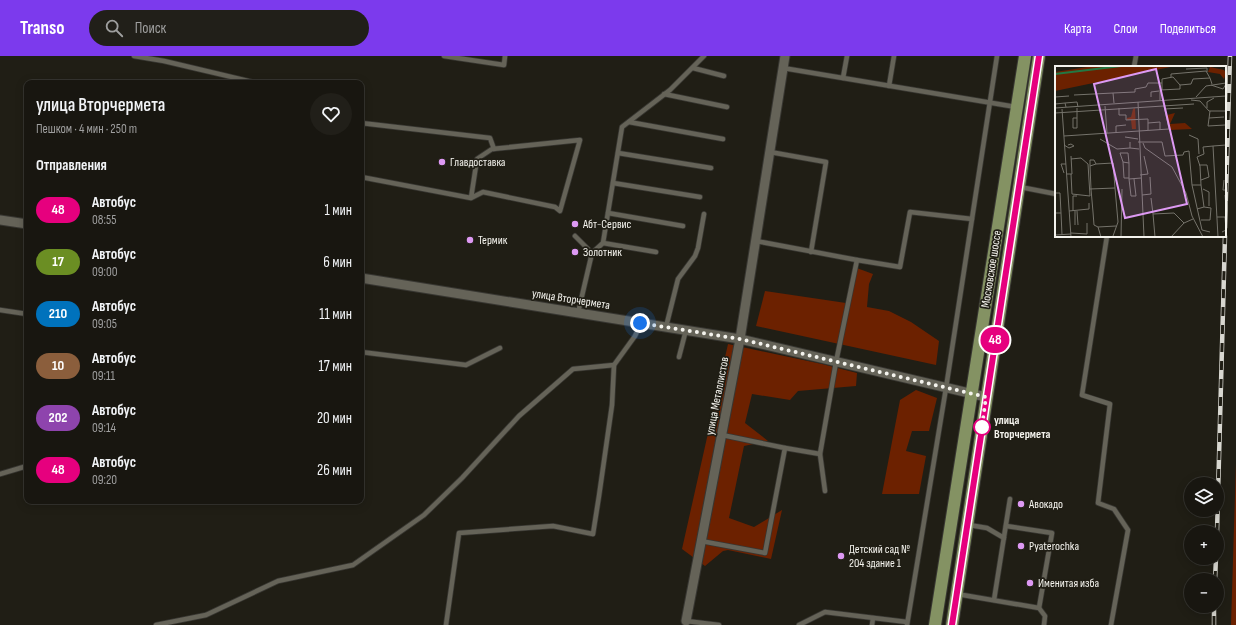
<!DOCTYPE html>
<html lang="ru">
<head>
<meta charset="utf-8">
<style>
	body { margin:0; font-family:"Sofia Sans Condensed",sans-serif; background:#211f19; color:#f1f3f6; height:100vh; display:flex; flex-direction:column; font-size:15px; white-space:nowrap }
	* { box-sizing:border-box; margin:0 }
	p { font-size:13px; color:#9f9f9f }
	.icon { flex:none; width:22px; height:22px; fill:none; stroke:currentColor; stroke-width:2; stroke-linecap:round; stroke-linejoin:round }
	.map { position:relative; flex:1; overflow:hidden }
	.sheet { position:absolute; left:24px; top:24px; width:340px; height:424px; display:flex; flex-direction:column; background:#181610; border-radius:8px; box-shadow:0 2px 10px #0003,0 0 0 1px #363530 }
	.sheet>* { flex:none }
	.badge { padding:0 8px; border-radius:13px; font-size:14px; line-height:26px }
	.buttons { position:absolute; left:1184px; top:421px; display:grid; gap:8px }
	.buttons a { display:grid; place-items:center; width:40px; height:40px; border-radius:50%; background:#181610; box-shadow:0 2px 10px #0003,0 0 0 1px #363530; font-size:20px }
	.you { position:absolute; width:20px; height:20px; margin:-10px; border:3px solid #fff; border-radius:50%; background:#1a73e8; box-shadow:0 0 0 6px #1a73e833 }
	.map>.badge { position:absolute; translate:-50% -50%; box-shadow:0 0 0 2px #fff }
	h2 { padding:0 12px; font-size:15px; line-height:36px }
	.round { display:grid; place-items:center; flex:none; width:42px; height:42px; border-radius:21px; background:#211f19 }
	.head { display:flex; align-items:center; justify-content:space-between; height:68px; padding:0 12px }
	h1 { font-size:19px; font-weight:600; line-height:30px }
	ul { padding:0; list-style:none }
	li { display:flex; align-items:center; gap:12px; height:52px; padding:0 12px }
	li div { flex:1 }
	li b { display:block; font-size:15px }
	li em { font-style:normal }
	li .badge { min-width:44px; font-weight:700; text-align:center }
	header { display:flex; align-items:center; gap:24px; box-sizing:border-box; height:56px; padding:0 20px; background:#7c3aed; color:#fff }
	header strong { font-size:19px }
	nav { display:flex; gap:22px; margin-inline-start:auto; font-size:14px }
	.search { width:280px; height:36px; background:#211f19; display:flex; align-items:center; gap:10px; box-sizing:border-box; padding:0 14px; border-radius:22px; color:#9f9f9f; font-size:15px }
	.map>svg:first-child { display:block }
</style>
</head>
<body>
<header>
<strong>Transo</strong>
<div class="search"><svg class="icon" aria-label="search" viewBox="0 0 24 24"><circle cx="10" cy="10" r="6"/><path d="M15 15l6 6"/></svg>Поиск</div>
<nav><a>Карта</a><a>Слои</a><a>Поделиться</a></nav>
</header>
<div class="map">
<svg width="1236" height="569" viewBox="0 0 1236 569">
	<rect width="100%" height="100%" fill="#201e15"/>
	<g fill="#6c2100">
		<path d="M854,211l19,7 -4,10 -2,23 22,4 22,11 28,19 -3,24 -180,-39 9,-35 81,12z"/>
		<path d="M728,288l94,20 35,9 -1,13 -58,5 -8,9 -38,-6 -7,29 23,18 -24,5 -15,72 25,9 28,-17 -11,49 -43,-9 -5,1 -18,15 -23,-17z"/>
		<path d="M916,334l21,8 -8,33h-17l-6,20 20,5 -7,38h-37l18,-94z"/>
		<path d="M1236,407v162h-5z"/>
	</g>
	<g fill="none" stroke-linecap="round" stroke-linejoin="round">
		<g stroke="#383732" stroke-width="6">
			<g id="service">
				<path d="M134,0l30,5 93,22"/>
				<path d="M444,0l60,9 1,-9"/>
				<path d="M1134,11l2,-11"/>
				<path d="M693,12l31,8"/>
				<path d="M783,12l233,39"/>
				<path d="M843,22l4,-22"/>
				<path d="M889,30l5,-30"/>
				<path d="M664,38l63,13"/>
				<path d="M629,66l94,17"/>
				<path d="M361,67l129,15 4,11"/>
				<path d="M770,96l56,10 -15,90"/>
				<path d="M618,97l93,15"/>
				<path d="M361,121l110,21 6,-39 15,-10 88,-9 -20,71 -5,-4 -72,-15 -12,6"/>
				<path d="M613,127l87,14"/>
				<path d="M1020,131l36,7"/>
				<path d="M608,157l75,13"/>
				<path d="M575,180l17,17"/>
				<path d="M1107,180l-25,159 28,9 -12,99 16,6 14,21 -17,95"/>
				<path d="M756,185l101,19"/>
				<path d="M603,187l19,-116 48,-37 34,-34"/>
				<path d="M0,254l27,4"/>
				<path d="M578,257l14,-60 11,-10 53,9"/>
				<path d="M666,271l12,-48 17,-23 3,-8 6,-34"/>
				<path d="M361,296l105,13 34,-17"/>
				<path d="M679,301l7,-27"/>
				<path d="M785,392l35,6 16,-92 21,-102 43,7 10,-55 62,7"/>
				<path d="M820,398l5,37"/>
				<path d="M0,418l27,-8"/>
				<path d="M969,469l18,3 17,10"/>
				<path d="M1006,470l46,7 -13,75"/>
				<path d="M701,485l64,12 20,-105 -63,-13"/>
				<path d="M957,538l82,14 6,8 -1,9"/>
				<path d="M994,544l16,-101"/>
				<path d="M686,565l33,4"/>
				<path d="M156,569l50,-10 72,-34 75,-16 71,-50 38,-37 57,-62 54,-47 41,-4"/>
				<path d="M446,569l13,-92 94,-7 40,8 6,-38 13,-91 2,-40 21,-29 6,-13"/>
				<path d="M799,569l26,-13 82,10"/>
				<path d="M872,569l1,-7"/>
				<path d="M907,569l39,-237 51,-332"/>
			</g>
		</g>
		<g stroke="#383732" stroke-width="11">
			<g id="minor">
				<path d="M0,164l27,4"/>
				<path d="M361,222l379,61 246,58"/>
				<path d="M686,565l54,-282 45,-283"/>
			</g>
		</g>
		<g stroke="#383732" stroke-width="14">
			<g id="primary">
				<path d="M935,569l90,-569"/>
				<path d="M952,569l87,-569"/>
			</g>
		</g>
		<use href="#service" stroke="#656358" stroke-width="4.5"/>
		<use href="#minor" stroke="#656358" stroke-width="9"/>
		<use href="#primary" stroke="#849263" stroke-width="12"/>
		<g stroke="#d8d7d0" stroke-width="4.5">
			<g id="rail">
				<path d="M1225,172l5,-172"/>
				<path d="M1217,476l8,-296"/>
				<path d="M1215,524l1,-22"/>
				<path d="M1214,569v-19"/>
			</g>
		</g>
		<use href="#rail" stroke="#201e15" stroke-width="3" stroke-dasharray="9" stroke-linecap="butt"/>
	</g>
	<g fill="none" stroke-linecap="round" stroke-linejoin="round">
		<g stroke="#fff" stroke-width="9">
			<path id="line" d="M952,569l87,-569"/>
		</g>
		<use href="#line" stroke="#e6007e" stroke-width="6"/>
		<path stroke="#f4f3ed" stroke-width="4" stroke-dasharray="0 7.2" d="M640,267l100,16 246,58 -4,30"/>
	</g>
	<g fill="#dd99f3" stroke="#201e15" stroke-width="1.5">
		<circle cx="442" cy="106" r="4"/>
		<circle cx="575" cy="168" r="4"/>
		<circle cx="470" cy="184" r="4"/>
		<circle cx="575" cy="196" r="4"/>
		<circle cx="1021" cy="448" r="4"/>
		<circle cx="1021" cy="490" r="4"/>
		<circle cx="841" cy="500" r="4"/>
		<circle cx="1030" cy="527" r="4"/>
	</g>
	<circle fill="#fff" stroke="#e6007e" stroke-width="2" cx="982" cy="371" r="8"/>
	<g text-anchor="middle" stroke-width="3.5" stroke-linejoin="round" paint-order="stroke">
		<g font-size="12" fill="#f4f3ed" stroke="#201e15" text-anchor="start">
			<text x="450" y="110">Главдоставка</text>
			<text x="583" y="172">Абт-Сервис</text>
			<text x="478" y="188">Термик</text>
			<text x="583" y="200">Золотник</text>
			<text x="1029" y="452">Авокадо</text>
			<text x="1029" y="494">Pyaterochka</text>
			<text x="849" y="497">Детский сад №<tspan x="849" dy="14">204 здание 1</tspan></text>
			<text x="1038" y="531">Именитая изба</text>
		</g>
		<g font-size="12" fill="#f4f3ed" stroke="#201e15">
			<text transform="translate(991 213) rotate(-81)" y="4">Московское шоссе</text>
			<text transform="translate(571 243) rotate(9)" y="4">улица Вторчермета</text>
			<text transform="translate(717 340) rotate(-79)" y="4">улица Металлистов</text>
		</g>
		<g font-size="12" font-weight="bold" fill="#f4f3ed" stroke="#201e15" text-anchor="start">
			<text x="994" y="368">улица<tspan x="994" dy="14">Вторчермета</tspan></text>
		</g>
	</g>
	<g transform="translate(1055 10)">
		<rect width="171" height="171" fill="#201e15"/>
		<path d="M39,0h81l-120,25v-19zM155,1l14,3 2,3 -2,6 -4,-5 -12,-2zM80,42l1,21h-4l-1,-9h-4v-2l4,-1 2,-8zM120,47l-5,11 15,-1 7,6 -23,1 -2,-15z" fill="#6c2100"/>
		<path fill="none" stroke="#227843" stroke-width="2" d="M0,8l66,-8"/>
		<path fill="none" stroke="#75736b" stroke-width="1" d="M131,3l21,-1v4M116,11v-3l35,-3 4,7M107,17v-4l11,-2 7,8M156,19l12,4 3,-5M19,29l39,-2M0,31l14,-1M96,31v-5l8,-1M141,31l10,-11 20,-3M105,34v-10l20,-1v-4l11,-1 2,-5 17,-1 2,6M136,34l9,1 9,10h17M83,36l6,135M10,37l12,-1 1,5M59,37l-1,-10 22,-1v-3l11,-2 2,-4h14v7M0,38l10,-1 1,4M50,40l2,27M0,42l171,-12M22,42v10h-4v10h4v-10M64,42v7h7v5l22,-1v4M152,42v-6l7,-4M7,43l9,128M109,43l19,-1M155,45l-2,15 17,-1M0,47l139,-9M154,52l15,-1M93,64v-7l12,-1v8M61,66v-6l10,-1M134,69l9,4 1,15M9,70l105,-7 -5,-23M70,71l13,2M45,73l17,10 13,-1M75,76v6l9,1M83,76h24l3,14 18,-1 1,-3 5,-1 3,34h9l-1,-19 -3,-9 7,-3 -1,-7 10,-1M88,77l2,5 27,19 14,26 6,23 11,21M9,79l5,3 5,-2 -3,-2 -3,1M16,93l10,-1 7,6 2,32 -18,-2 -1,-20M68,96l1,16h5M74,97l-1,-10h-8l3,9 6,1v16l12,-1M41,98l17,-1 2,25M144,99h8l2,12 -8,3M35,100l6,-2 -2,-4h-4v6l1,23 2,23 1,13 4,2 3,10h12M9,107l-3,-9h5M12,108h5l-1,-18M85,109l8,-1 -4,-18M74,113l2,17h5l-2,-17M169,114l-1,10h3M137,119l10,45 8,2M35,123l25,-1 3,34 -5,14M148,123l6,3v14M0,127h5l1,20M87,129l9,-1 -1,-17M170,129l1,12M96,132l2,16 21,-1 10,10M142,143l7,-2 -3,-22M14,145l20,-2v-6M18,145v-15h4M20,145v14M22,145l1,14M0,147h6l1,22M98,148l2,23M162,151h8l1,13 -4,2M146,154h9l1,-12 -7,-1M43,161l18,-1M16,167l16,1v-11M0,169l16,-1M66,171l1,-48M116,171l13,-14 9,-4M163,171l-5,-91 13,-1"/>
		<path fill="#dd99f3" fill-opacity="0.15" stroke="#dd99f3" stroke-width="2" d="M101,3l31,135 -62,14 -31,-134z"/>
		<rect width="171" height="171" fill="none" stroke="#f4f3ed" stroke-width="2"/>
	</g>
</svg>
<div class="buttons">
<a><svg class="icon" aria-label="layers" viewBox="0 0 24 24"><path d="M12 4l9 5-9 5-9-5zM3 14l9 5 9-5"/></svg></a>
<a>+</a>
<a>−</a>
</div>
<div class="you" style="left:640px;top:267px"></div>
<b class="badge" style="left:995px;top:284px;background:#e6007e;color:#fff">48</b>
<section class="sheet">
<div class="head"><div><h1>улица Вторчермета</h1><p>Пешком · 4 мин · 250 m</p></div><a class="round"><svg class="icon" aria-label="heart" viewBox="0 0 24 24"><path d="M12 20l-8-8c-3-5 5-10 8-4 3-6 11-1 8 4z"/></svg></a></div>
<h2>Отправления</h2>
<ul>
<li><span class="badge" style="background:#e6007e;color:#fff">48</span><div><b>Автобус</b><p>08:55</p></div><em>1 мин</em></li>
<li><span class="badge" style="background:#6b8e23;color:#fff">17</span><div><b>Автобус</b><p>09:00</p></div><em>6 мин</em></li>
<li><span class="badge" style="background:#0072bc;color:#fff">210</span><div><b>Автобус</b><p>09:05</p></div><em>11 мин</em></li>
<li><span class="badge" style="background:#8b5e3c;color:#fff">10</span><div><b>Автобус</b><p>09:11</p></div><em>17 мин</em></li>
<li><span class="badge" style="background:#8e44ad;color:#fff">202</span><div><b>Автобус</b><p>09:14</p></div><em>20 мин</em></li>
<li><span class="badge" style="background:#e6007e;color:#fff">48</span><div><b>Автобус</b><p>09:20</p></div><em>26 мин</em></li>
</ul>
</section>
</div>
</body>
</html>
